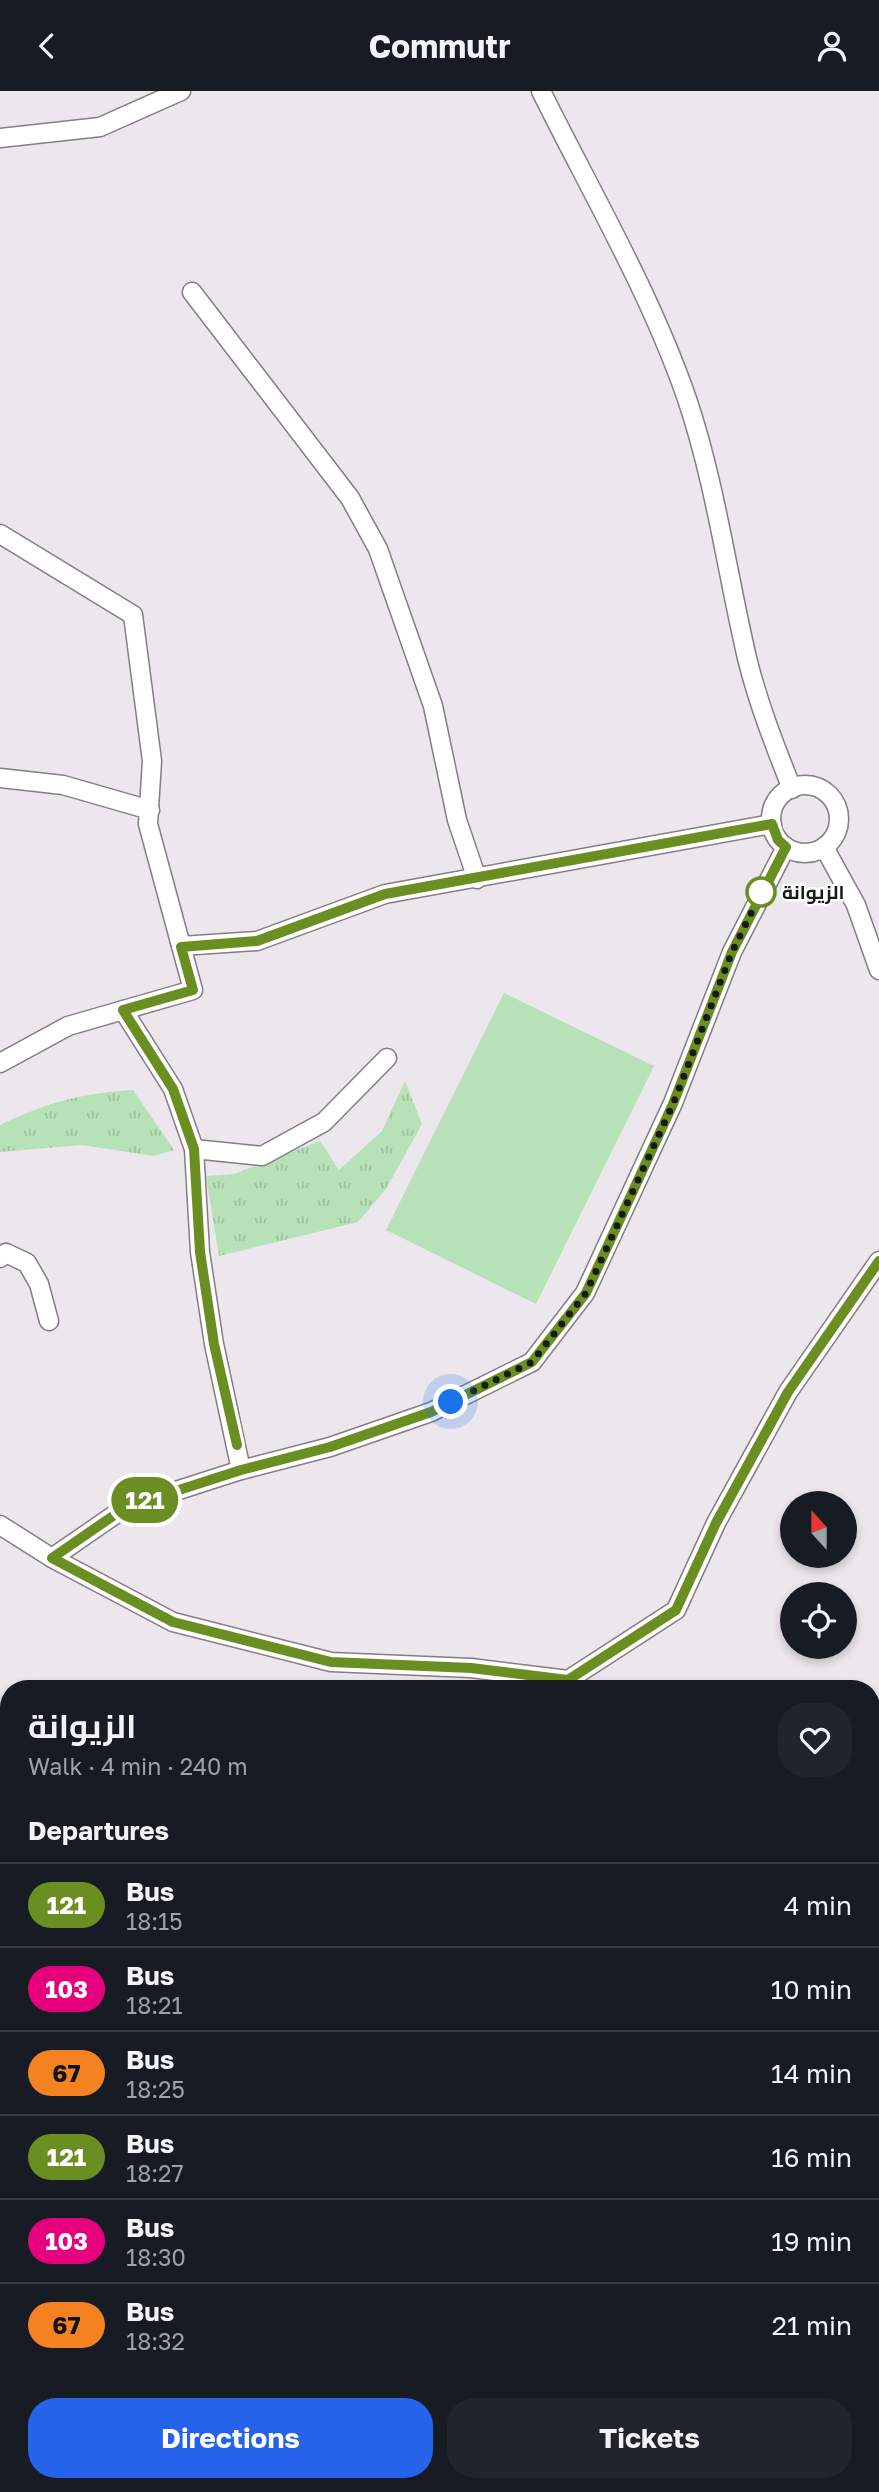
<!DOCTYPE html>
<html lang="en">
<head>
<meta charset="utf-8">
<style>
	body { margin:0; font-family:"Golos Text",Cairo,sans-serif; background:#20242c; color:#f1f3f6; height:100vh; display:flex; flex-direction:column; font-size:26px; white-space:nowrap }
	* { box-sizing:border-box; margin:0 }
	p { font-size:23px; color:#9ea1a6 }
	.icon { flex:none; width:38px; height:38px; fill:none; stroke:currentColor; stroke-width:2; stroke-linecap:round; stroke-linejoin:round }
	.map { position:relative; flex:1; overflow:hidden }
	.panel { position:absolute; left:0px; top:1589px; width:880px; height:812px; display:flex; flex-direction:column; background:#171b24; border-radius:28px 28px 0 0; box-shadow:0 4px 10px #0003 }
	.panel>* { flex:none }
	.badge { padding:0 14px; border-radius:23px; font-size:24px; line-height:46px }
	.needle { width:46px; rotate:339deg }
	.fabs { position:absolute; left:780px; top:1400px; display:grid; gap:14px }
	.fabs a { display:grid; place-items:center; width:77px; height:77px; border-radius:50%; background:#171b24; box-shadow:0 4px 10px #0003; font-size:35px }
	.you { position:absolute; width:35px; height:35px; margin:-18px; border:5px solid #fff; border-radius:50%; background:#1a73e8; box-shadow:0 0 0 10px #1a73e833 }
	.map>.badge { position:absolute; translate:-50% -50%; box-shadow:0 0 0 4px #fff }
	h2 { padding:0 28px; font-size:26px; line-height:63px }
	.round { display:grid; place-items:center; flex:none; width:74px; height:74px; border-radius:28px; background:#20242c }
	.summary { display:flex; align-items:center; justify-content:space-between; height:119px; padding:0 28px }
	h1 { font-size:33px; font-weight:700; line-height:52px }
	.primary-button { display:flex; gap:14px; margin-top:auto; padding:14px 28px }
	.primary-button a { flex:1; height:80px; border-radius:28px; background:#2563eb; color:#fff; font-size:28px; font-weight:700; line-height:80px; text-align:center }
	.primary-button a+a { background:#20242c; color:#f1f3f6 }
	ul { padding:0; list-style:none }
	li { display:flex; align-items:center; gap:21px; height:84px; padding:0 28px; border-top:2px solid #363941 }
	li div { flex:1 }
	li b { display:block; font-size:26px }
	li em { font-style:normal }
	li .badge { min-width:77px; font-weight:700; text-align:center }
	header { display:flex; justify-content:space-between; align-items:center; height:91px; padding:0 28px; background:#171b24; font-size:32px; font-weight:700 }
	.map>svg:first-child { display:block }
</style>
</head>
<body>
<header><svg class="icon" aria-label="back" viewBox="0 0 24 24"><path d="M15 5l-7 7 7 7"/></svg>Commutr<svg class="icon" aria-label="person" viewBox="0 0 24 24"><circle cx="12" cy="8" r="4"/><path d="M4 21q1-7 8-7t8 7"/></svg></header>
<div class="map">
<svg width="879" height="2401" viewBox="0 0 879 2401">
	<defs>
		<pattern id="grass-tufts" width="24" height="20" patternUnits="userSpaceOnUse" patternTransform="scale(1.75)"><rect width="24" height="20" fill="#b7e1b7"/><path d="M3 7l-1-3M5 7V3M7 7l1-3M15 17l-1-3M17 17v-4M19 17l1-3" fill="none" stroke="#9dc09d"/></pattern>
	</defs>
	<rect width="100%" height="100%" fill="#ebe7ec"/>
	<g fill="url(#grass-tufts)">
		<path d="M405,990l17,43 -36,65 -28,33 -139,34 -13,-80 28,-2 86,-33 19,29 43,-39z"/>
		<path d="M133,999l41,60 -20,6 -72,-11 -82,7v-27c49,-23 78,-31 133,-35z"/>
	</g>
	<path fill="#b7e1b7" d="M504,902l150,73 -118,238 -150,-74z"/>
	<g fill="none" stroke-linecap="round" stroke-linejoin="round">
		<g stroke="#827f83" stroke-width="21">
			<g id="street">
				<path d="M541,0c50,101 109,201 146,308 28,83 40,173 60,259 11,45 28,88 45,131"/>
				<path d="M0,47l100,-11 81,-36"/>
				<path d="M192,201l158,206 28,51 55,157 24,114 20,59"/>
				<path d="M0,443l133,81 19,146 -4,63 45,166 -125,36 -68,37"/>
				<path d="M0,687l63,7 87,25"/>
				<circle cx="805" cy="728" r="34"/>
				<path d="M824,756l32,58 23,65"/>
				<path d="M181,855l76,-5 128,-47 387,-70"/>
				<path d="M123,919l50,79 21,60 6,103 14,92 27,126"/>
				<path d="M194,1058l68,7 62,-34 63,-64"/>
				<path d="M0,1167l6,-5 21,10 12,21 10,37"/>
				<path d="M0,1434l52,33 121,64 158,40 140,6 97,12 108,-70 40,-87 72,-131 91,-131"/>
				<path d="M52,1467l74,-51 115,-37 89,-23 101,-35 101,-50 53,-69 88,-190 59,-151 54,-105"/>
				<path d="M872,1899l7,11"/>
				<path d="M0,2024l6,-28"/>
			</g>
		</g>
		<g stroke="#827f83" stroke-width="28">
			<g id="secondary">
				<path d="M0,1886l9,11"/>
				<path d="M872,2075l7,-7"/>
				<path d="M872,2106l7,-8"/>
				<path d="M315,2392l3,9"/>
				<path d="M472,2401l14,-9"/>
				<path d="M517,2401l14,-9"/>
			</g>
		</g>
		<g stroke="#848184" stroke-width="3.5" stroke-dasharray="2 5" stroke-linecap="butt">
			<path d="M872,2150l7,-7"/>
			<path d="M575,2401l14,-9"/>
		</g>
		<use href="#street" stroke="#fff" stroke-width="18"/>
		<use href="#secondary" stroke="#fff" stroke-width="24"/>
	</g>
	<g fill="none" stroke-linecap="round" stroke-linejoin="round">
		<g stroke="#fff" stroke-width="16">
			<path id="line" d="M237,1354l-23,-101 -14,-92 -6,-103 -21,-60 -50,-79 70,-20 -12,-43 76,-6 128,-47 387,-70 6,16 8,7 -54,105 -59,152 -87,189 -54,69 -101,50 -101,35 -89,23 -115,37 -74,51 121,64 158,40 140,6 97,12 108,-70 40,-87 72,-131 91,-131"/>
		</g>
		<use href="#line" stroke="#6b8e23" stroke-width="10"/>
		<path stroke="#1a191a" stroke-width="7" stroke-dasharray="0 12.6" d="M451,1311l81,-40 54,-69 87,-189 59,-152 34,-69 -5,9"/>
	</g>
	<circle fill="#fff" stroke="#6b8e23" stroke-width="3.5" cx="761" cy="801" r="14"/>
	<g text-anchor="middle" stroke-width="5" stroke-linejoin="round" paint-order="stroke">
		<g font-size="19" font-weight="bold" fill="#1a191a" stroke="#fff" text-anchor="start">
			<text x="782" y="808">الزيوانة</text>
		</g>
	</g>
</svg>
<div class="fabs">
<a><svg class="needle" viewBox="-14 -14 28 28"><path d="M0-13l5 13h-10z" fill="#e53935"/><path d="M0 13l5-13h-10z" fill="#9ea1a6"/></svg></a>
<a><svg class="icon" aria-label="locate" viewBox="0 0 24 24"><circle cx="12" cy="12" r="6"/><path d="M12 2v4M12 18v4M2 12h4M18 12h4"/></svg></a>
</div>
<div class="you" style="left:451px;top:1311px"></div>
<b class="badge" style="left:145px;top:1409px;background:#6b8e23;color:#fff">121</b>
<section class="panel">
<div class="summary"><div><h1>الزيوانة</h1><p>Walk · 4 min · 240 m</p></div><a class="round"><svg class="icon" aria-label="heart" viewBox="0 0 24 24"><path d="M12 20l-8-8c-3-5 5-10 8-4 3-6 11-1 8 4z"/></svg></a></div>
<h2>Departures</h2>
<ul>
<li><span class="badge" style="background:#6b8e23;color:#fff">121</span><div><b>Bus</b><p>18:15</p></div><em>4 min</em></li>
<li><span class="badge" style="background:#e6007e;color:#fff">103</span><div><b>Bus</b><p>18:21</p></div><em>10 min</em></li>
<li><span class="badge" style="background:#f58220;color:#111">67</span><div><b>Bus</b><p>18:25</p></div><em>14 min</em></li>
<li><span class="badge" style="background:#6b8e23;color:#fff">121</span><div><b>Bus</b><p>18:27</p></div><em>16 min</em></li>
<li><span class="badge" style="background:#e6007e;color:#fff">103</span><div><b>Bus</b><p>18:30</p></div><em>19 min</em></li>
<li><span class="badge" style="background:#f58220;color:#111">67</span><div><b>Bus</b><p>18:32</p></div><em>21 min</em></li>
</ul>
<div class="primary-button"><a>Directions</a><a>Tickets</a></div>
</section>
</div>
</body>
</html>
